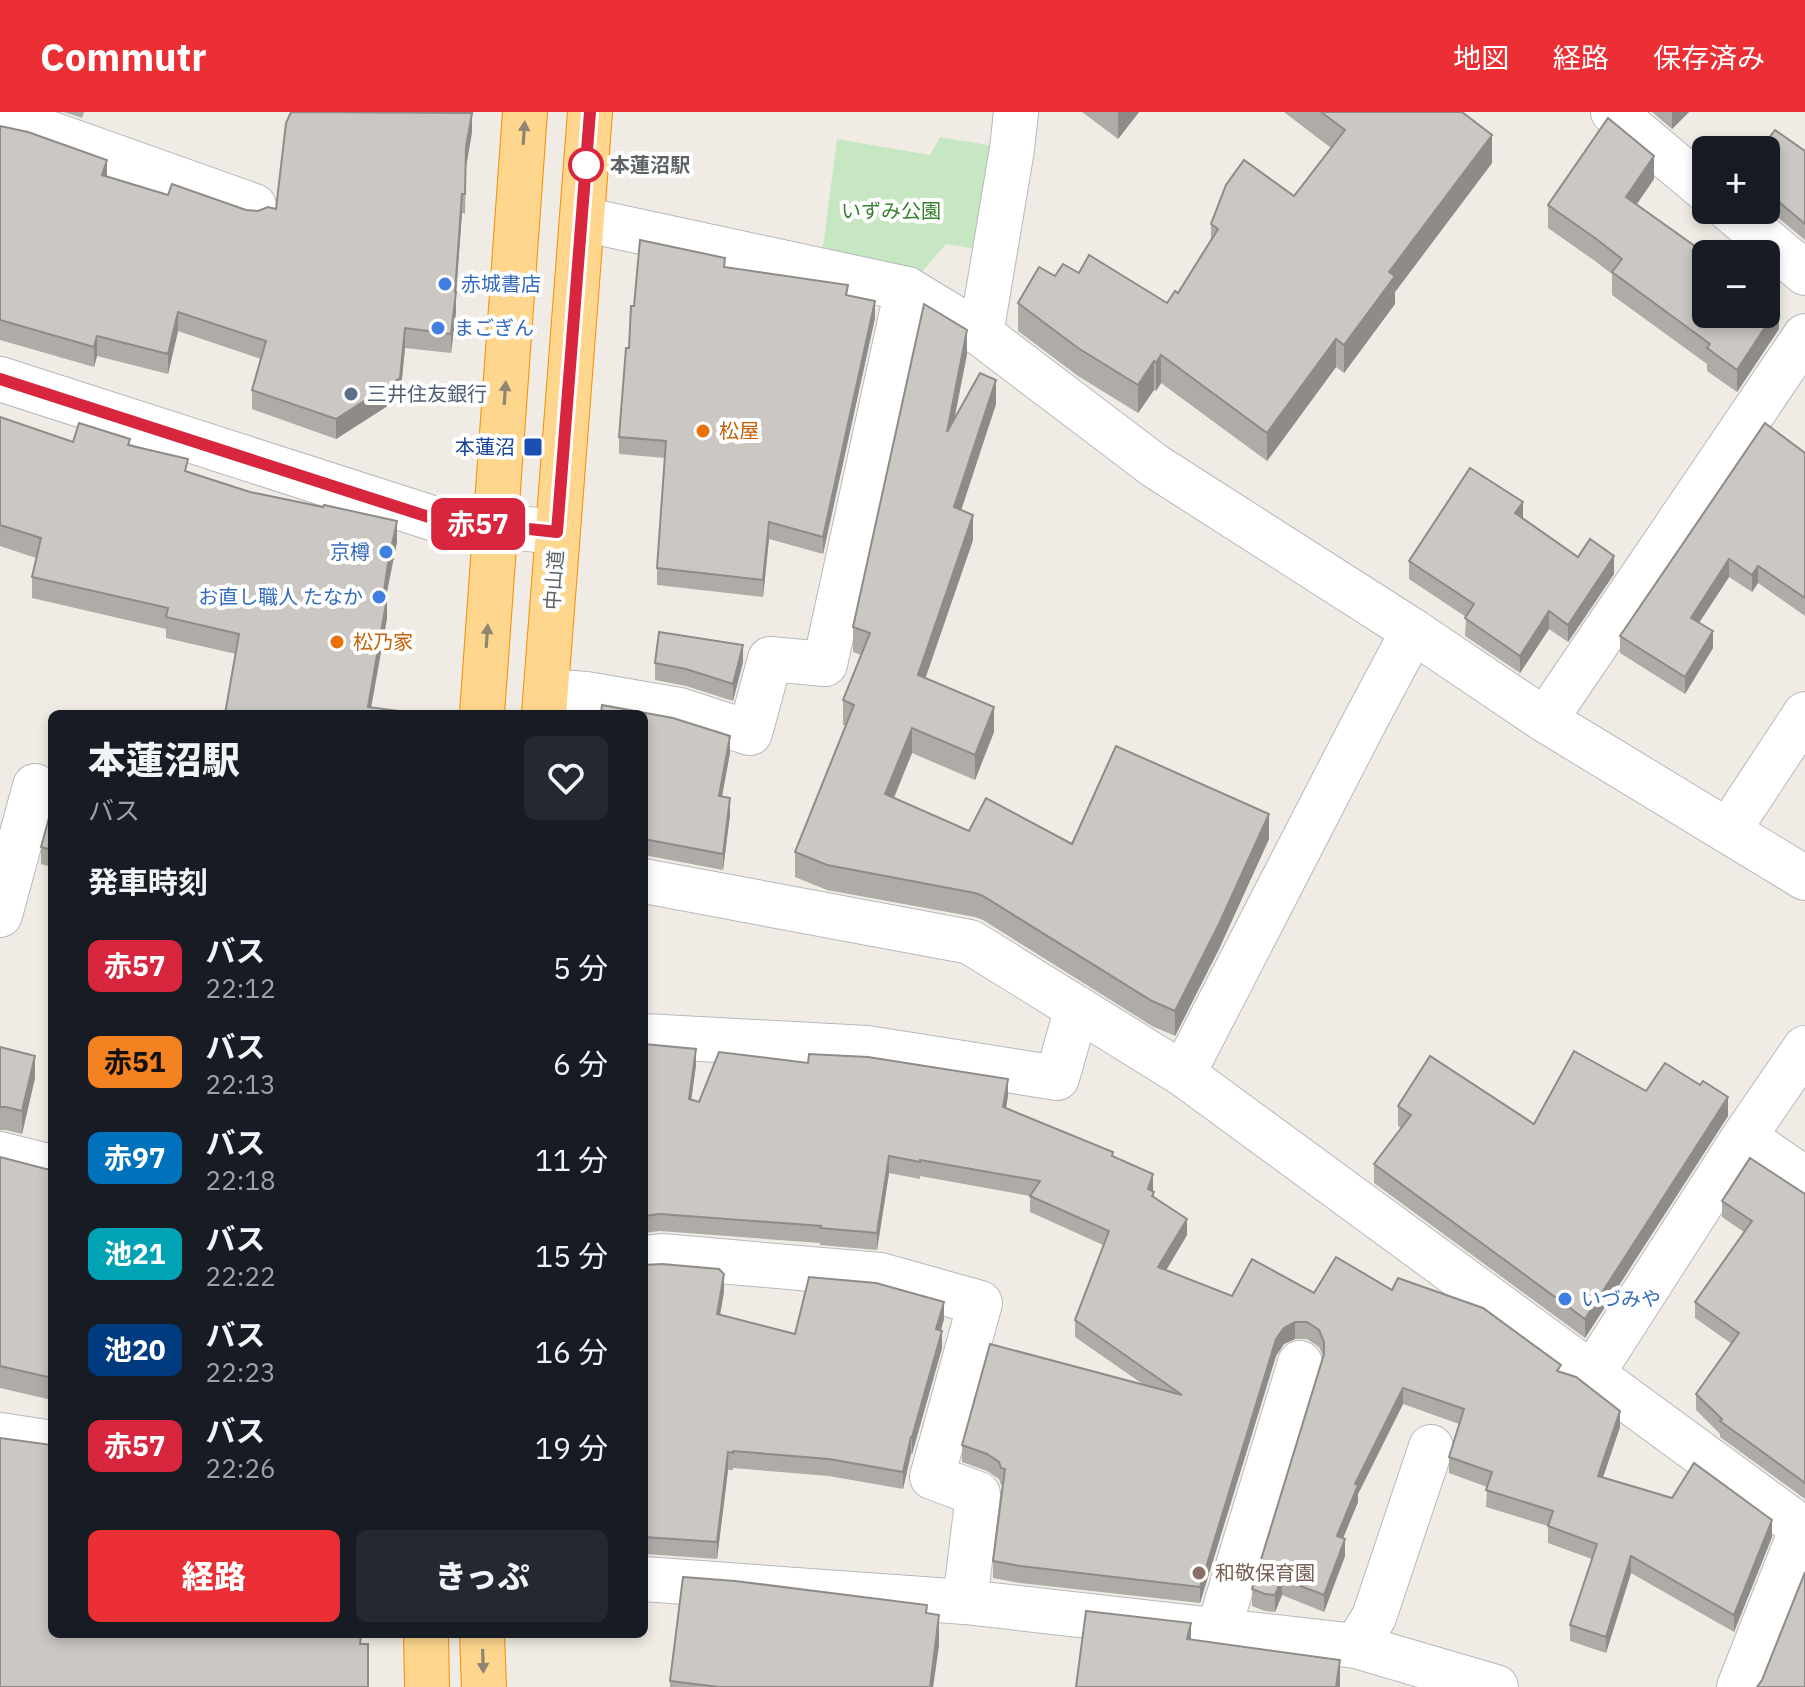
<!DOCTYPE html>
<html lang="ja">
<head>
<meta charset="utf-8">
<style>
	body { margin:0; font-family:"IBM Plex Sans","Noto Sans JP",sans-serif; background:#242831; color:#f1f3f6; height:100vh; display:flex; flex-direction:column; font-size:30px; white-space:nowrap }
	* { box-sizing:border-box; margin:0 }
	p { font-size:26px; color:#9ea1a6 }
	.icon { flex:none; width:44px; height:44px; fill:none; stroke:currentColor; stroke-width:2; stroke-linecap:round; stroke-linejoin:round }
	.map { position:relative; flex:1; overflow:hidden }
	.drawer { position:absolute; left:48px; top:598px; width:600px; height:928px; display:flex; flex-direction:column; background:#171b24; border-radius:12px; box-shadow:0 4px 12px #0003 }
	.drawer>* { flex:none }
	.badge { padding:0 16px; border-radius:12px; font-size:28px; line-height:52px }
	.controls { position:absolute; left:1692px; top:24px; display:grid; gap:16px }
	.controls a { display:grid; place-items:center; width:88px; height:88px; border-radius:12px; background:#171b24; box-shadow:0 4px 12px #0003; font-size:40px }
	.map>.badge { position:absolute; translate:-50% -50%; box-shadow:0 0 0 4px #fff }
	h2 { padding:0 40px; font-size:30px; line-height:72px }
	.round { display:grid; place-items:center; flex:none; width:84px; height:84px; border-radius:12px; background:#242831 }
	.overview { display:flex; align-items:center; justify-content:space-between; height:136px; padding:0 40px }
	h1 { font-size:38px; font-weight:800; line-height:60px }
	.primary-button { display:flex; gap:16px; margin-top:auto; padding:16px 40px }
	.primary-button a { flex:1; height:92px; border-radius:12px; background:#ec2f34; color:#fff; font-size:32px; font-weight:800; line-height:92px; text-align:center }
	.primary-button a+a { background:#242831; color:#f1f3f6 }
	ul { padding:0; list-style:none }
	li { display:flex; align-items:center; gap:24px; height:96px; padding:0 40px }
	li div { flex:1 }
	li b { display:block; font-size:30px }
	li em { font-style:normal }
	li .badge { min-width:88px; font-weight:700; text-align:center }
	header { display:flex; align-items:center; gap:48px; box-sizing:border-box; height:112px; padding:0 40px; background:#ec2f34; color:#fff }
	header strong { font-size:38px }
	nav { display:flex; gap:44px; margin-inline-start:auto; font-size:28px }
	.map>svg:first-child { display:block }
</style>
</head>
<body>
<header>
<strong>Commutr</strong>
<nav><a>地図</a><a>経路</a><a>保存済み</a></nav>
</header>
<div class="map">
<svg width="1805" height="1575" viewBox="0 0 1805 1575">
	<rect width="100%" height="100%" fill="#f0ece5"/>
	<path fill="#c6e7c2" d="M940,25l72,12 -18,103 -48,-8 -39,45 -87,-19 17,-131 93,16z"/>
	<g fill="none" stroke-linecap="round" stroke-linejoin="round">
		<g stroke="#b6b9bc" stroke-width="46">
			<g id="minor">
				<path d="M1613,0l93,78"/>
				<path d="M0,8l35,8 219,78"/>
				<path d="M1730,98l75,63"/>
				<path d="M582,107l325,70 74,45 174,132 258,165 132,89 260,158"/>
				<path d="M981,222l31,-185 4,-37"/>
				<path d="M0,267l435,140 122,13"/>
				<path d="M546,579l40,3 93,16 71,23 20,-74 55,5 82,-375"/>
				<path d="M1545,608l260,-384"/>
				<path d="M1728,719l77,-117"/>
				<path d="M644,769l326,61 213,132 622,456"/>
				<path d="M0,803l35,-129"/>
				<path d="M644,924l223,12 190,30 20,-70"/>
				<path d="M1183,962l181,-351 49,-92"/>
				<path d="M1744,1025l61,42"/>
				<path d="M0,1042l52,13"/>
				<path d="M644,1146l18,-2 218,19 100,28 -48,174 46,17 -13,108"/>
				<path d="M1592,1262l152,-237 61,-89"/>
				<path d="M0,1323l52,8"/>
				<path d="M644,1467l321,23 391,44 140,41"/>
				<path d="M1218,1519l82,-268"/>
				<path d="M1356,1534l18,-29 57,-170"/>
				<path d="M1739,1575l63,-159"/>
			</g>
		</g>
		<g stroke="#f58e00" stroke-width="46">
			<g id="highway">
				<path d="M482,602l43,-602"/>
				<path d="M544,602l46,-602"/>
				<path d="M426,1522l1,53"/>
				<path d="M482,1522l2,53"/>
			</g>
		</g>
		<use href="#minor" stroke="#fff" stroke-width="44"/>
		<use href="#highway" stroke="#ffd68d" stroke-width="44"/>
	</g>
	<g fill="#afaba7">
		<path d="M64,0h20l-2,6z"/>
		<path d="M1082,0h57l-21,27z"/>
		<path d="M1284,0h178l30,51 -97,129v12l-51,69 -8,-6 -69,94 -106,-78 -5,8 -2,-1 -16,23 -60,-37 -60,-45v-28l37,-27 24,-3 88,30 11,-10 33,-53v-16l83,-28 37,-48z"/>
		<path d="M1652,0h37l-17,17z"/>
		<path d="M0,14l107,51 61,18 78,15 12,1 18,-2 196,-77 -6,35 -1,47 -3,-1 -6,79v20l-5,41 -46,-5 -5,50 -64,41 -84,-30v-19l9,-31 -83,-28 -10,43 -71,-18 -3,11 -94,-27z"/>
		<path d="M1766,38l39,1v89l-39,-32z"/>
		<path d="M1654,67l-18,26 143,124 -42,63 -30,-21v-7l-95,-69v-21l-17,-13 -47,-33v-23z"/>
		<path d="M725,155l123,28 27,23 -52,236 -54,-15 -6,58 -106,-12v-17l8,-110 -46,-4v-17l15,-131z"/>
		<path d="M967,242l-13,65 42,-15 -35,106 12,30 -48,138 69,54 -19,48 -63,-27 -18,45 75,33 103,13 197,-5 -50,110 -44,87 -23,-10 -169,-106 -8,-3 -148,-27 -32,-13v-25l51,-126 -3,-1v-25l18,-45 -8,-3v-25z"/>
		<path d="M0,305l73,25 57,3 58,27 209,70 -11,56 1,21 -162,95 11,-60 -70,-16v-9l-134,-31v-21l4,-19 -36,-12z"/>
		<path d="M1805,341v163l-47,-33 -6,9 -23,-15 -30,46 14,25 -28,46 -65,-41v-17z"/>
		<path d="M1523,406l55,39 36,17 -46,68 -19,-13 -29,44 -55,-37 1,-19 -57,-38v-18z"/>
		<path d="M743,550l-10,39 -47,-15 -31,-6v-17z"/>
		<path d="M644,602l86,39 -8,43 8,19 -7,55 -74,-14 -5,1z"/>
		<path d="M52,695v60l-11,-3v-17z"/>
		<path d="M644,932l52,21 -5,35 8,2 309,-6 -2,12 107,48 40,36 1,5 33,38 -21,35 66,26 160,-6 169,82 59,55 -17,50 169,60 -38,95 -103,-59 -25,80 -36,-12v-16l22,-66 -44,-16v-17l-62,-19 1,-20 -38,-14v-16l10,-33 -56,-20 -45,90v8l-15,36 2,18 -21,56 -42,-17 -7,17 -10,-1 -13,-5v-17l71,-233 -4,-9 -12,-8h-12l-11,5 -8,12 -76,247 -180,-20 -27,-5v-17l10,-76h-2l-2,-6 -12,-8 -25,-9v-17l182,-60 -69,-48v-17l28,-75 -73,-33v-16l-110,-20v3l-31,-6 -12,77 -57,-5v-2l-160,-12 -16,2z"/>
		<path d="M0,935l35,31 -13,56 -16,-4h-6z"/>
		<path d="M1700,973l28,31 -143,222 -211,-155v-19l27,-36 -3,-2v-20l136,18 112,-33z"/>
		<path d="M0,1045l46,12h6v231l-52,-12z"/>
		<path d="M1805,1082v305l-85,-62v-3l-24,-24v-16l36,-50 -37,-26v-16l49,-70 -22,-15v-16z"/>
		<path d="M644,1153l80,27 -4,23 75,19 149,-15 -3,11 1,18 -30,106h-1l-8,35 -74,-13 -96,-8v2h-5l-11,89 -71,-5z"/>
		<path d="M927,1502l12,31 -6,42h-263v-6z"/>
	</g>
	<g fill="#8e8b88">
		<path d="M1118,0h21l-21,27z"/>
		<path d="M1672,0h17l-17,17z"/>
		<path d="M472,1v19l-6,35 -1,47 1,-67z"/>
		<path d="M1492,23v28l-97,129v12l-51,69v-28l45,-73z"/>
		<path d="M1654,44v23l-28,41v-23z"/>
		<path d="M107,48v20l-5,-5z"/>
		<path d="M462,82v19l-6,82v-3v20l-5,41v-19z"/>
		<path d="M875,189v17l-52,236v-17z"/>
		<path d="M1779,194v23l-42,63v-22z"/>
		<path d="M178,200v19l-10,43v-20z"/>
		<path d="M405,216v20l-5,50 -64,41v-20z"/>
		<path d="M967,218v24l-20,103v-25z"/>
		<path d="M97,224v20l-3,11v-20z"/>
		<path d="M1336,227v28l-69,94v-28z"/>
		<path d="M1161,243v28l-5,8v-28z"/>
		<path d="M1154,249v29l-16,23v-28z"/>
		<path d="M996,268v24l-42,128v-25z"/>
		<path d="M1523,390v18l-8,-7z"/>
		<path d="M973,403v25l-55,160v-25z"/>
		<path d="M397,409v21l-9,43 -3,19 2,-6v21l-17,95 -2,-7 20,-143z"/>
		<path d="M769,410v17l-6,58v-17z"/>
		<path d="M1614,444v18l-46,68v-17z"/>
		<path d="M1729,447v18l-38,58v-17z"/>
		<path d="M1758,454v17l-6,9v-17z"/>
		<path d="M1549,499v18l-29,44v-17z"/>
		<path d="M1713,519v17l-28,46v-17z"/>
		<path d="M743,533v17l-10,39v-17z"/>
		<path d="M994,595v25l-19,48v-25z"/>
		<path d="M912,616v25l-27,66v-25z"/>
		<path d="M730,624v17l-11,59v-16z"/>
		<path d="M730,686v17l-7,55v-16z"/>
		<path d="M1269,702v25l-50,110 -44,87v-25z"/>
		<path d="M696,937v16l-7,51v-17z"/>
		<path d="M35,944v22l-13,56v-23z"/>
		<path d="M1008,967v17l-5,28v-17z"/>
		<path d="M1728,985v19l-143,222v-19z"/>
		<path d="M889,1044v17l-12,77v-17z"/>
		<path d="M1153,1062v17l-5,14v-16z"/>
		<path d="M1187,1107v16l-29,49v-17z"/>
		<path d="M724,1162v18l-7,39v-17z"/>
		<path d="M944,1190v17l-8,27v-17z"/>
		<path d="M1295,1210v17l-11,5 -8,12 -76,247v-16l76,-248 8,-11z"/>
		<path d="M942,1219v17l-30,106v-17z"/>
		<path d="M1403,1276v16l-45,90v8l-21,51v-17l18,-52z"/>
		<path d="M1620,1299v16l-22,65v-16z"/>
		<path d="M911,1325v17l-8,35v-17z"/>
		<path d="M728,1340v18l-11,89v-17z"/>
		<path d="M1772,1408v17l-38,95v-17z"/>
		<rect x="644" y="1425" width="2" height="17"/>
		<path d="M1345,1427v17l-21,56v-17z"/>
		<path d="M1631,1444v17l-25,80v-16z"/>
		<path d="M1282,1467v16l-7,17v-17z"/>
		<path d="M939,1503v30l-6,42h-3z"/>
		<path d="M1191,1511v30l-4,-14z"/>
		<path d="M1340,1548v27h-4z"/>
	</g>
	<g fill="#cbc7c2" stroke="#8e8b88" stroke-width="2">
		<path d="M291,0l181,1 -6,34 -1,47h-3l-7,98h1l-5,42 -46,-6 -5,50 -64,41 -84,-29 14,-49 -88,-29 -10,42 -71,-18 -3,11 -94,-27v-194l28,6 79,28 -5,15 66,20 4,-11 74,26 12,1 10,-4 8,2 10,-86z"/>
		<path d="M1321,0h141l30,23 -103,137 6,4 -51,69 -8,-6 -69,94 -106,-78 -5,8 -2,-2 -16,24 -60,-37 -60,-45 21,-36 16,9 8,-12 16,9 10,-18 78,48 8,-12 3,2 40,-64 -7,-5 15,-39 18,-25 50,36 51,-66z"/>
		<path d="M1608,6l46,38 -28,41 80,57v60h60v-17l13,9 -42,64 -30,-22 3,-4 -98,-72 10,-13 -27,-21 -47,-33z"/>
		<path d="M1775,18l30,21v73l-39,-33v-41h-6z"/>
		<path d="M640,128l85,18 -1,9 124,18 -2,10 29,6 -52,236 -54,-15 -6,58 -106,-12 9,-127 -47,-4 7,-89h3l2,-42h3z"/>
		<path d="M924,192l43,26 -20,102 33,-59 16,7 -42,127 19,8 -55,160 76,32 -19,48 -63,-27 -27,66 84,37 17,-33 86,46 44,-98 153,68 -50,110 -44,87 -23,-10 -169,-105 -8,-3 -148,-28 -32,-13 59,-147 -11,-5 27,-67 -17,-6z"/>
		<path d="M0,305l73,25 6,-19 51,16 -2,6 60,14 -3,12 65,21 73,15 1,-2 73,16 -9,43 -5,33 4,1 -19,109 53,7h-196l14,-80 -73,-17 2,-9 -136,-31 9,-39 -41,-13z"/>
		<path d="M1765,311l40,30v145l-47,-32 -6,9 -23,-16 -38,59 22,13 -28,46 -65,-41z"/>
		<path d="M1470,356l53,34 -8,11 63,44 12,-18 24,17 -46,69 -19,-14 -29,45 -55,-38 9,-14 -65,-43z"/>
		<path d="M659,520l84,13 -10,39 -47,-15 -31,-6z"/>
		<path d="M602,593l71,13 57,18 -11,60 11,2 -7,56 -74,-14h-5v-126h-43z"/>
		<path d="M52,695v43l-11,-3z"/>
		<path d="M644,932l52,5 -7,50 10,3 20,-50 89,11 1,-9 59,3 140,22 -5,28 110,45 -1,4 41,18 -5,15 6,3 -2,4 35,23 -29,48 74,29 20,-37 62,34 22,-36 56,33 6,-12 85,30 78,57 -4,6 19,6 44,34 -22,65 74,22 22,-35 78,57 -38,95 -103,-59 -25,81 -36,-12 27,-81 -49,-18 5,-15 -67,-21 6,-18 -43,-15 15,-48 -61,-21 -48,96 3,1 -21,51 8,3 -21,56 -42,-16 -7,16 -10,-1 -13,-5 72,-235v-12l-5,-12 -12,-8h-12l-11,6 -8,11 -76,248 -180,-21 -27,-5 12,-92 -4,-1 -2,-6 -12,-8 -25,-9 28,-101 192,51 -107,-75 34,-89 -79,-35 10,-15 -120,-21v2l-31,-6 -12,77 -57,-5 1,-2 -161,-12 -16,2z"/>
		<path d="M0,935l35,9 -13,55 -16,-4h-6z"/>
		<path d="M1574,939l72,40 19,-28 35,22 3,-4 25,16 -143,222 -211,-155 37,-49 -13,-9 32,-50 104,68z"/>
		<path d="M0,1045l46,12h6v209l-52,-12z"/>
		<path d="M1750,1046l55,36v289l-85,-62 2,-2 -26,-25 43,-61 -44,-31 57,-81 -30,-20z"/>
		<path d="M662,1152l57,5 5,5 -7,40 78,20 14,-57 67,6 68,19 -8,27 6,2 -30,106h-1l-8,35 -74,-13 -96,-8v2l-5,-1 -11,90 -73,-5v-272z"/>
		<path d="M0,1326l52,7v189h309l-1,10h8v43h-368z"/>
		<path d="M1805,1460v115h-48l5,-7z"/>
		<path d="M683,1465l52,4 192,24 -1,8 13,2 -9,72h-211l-49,-6z"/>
		<path d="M1086,1499l105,12 -4,16 153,21 -4,27h-260z"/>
	</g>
	<defs><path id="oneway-solid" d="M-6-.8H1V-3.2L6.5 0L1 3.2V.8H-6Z" transform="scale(2)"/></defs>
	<g fill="#8e8572">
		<use href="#oneway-solid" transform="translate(524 21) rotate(-86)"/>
		<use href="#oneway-solid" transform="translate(505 281) rotate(-86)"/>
		<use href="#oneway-solid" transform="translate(487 524) rotate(-86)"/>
		<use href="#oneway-solid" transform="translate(483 1549) rotate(88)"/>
	</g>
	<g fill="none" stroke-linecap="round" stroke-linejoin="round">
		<g stroke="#fff" stroke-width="18">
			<path id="line" d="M0,267l435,140 122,13 33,-420"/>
		</g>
		<use href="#line" stroke="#d7263d" stroke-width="12"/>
	</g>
	<circle fill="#fff" stroke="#d7263d" stroke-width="4" cx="586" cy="53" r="16"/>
	<g fill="#3f7fe0" stroke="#fff" stroke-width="3">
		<circle cx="445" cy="172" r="8"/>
		<circle cx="438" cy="216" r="8"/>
		<circle cx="386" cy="440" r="8"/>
		<circle cx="379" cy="485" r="8"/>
		<circle cx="1565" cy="1187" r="8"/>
	</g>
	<circle fill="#5c6f8a" stroke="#fff" stroke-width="3" cx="351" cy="282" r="8"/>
	<g fill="#e8710a" stroke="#fff" stroke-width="3">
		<circle cx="703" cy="319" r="8"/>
		<circle cx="337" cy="530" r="8"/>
	</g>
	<rect fill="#1a4fb4" stroke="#fff" stroke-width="3" x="523" y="325" width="20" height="20" rx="4"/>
	<circle fill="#8d6e63" stroke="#fff" stroke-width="3" cx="1199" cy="1461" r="8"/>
	<g text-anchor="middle" stroke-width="8" stroke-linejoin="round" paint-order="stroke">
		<g font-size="20" font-weight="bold" fill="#5d6266" stroke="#fff" text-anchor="start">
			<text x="610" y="60">本蓮沼駅</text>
		</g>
		<g font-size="20" fill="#378132" stroke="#fff">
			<text x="891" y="106">いずみ公園</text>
		</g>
		<g font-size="20" fill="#366cbe" stroke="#fff" text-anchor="start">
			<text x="461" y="179">赤城書店</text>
			<text x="454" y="223">まごぎん</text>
			<text x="370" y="447" text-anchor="end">京樽</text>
			<text x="363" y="492" text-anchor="end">お直し職人 たなか</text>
			<text x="1581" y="1194">いづみや</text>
		</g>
		<g font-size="20" fill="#4e5e75" stroke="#fff" text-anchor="start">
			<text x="367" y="289">三井住友銀行</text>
		</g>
		<g font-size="20" fill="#c56008" stroke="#fff" text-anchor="start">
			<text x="719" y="326">松屋</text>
			<text x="353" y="537">松乃家</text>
		</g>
		<g font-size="20" fill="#164399" stroke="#fff" text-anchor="end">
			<text x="515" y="342">本蓮沼</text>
		</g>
		<g font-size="20" fill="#5d6266" stroke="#fff">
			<text transform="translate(554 468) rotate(-86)" y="7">中山道</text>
		</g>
		<g font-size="20" fill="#785e54" stroke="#fff" text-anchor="start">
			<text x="1215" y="1468">和敬保育園</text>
		</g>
	</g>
</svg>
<div class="controls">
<a>+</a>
<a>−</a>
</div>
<b class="badge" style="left:478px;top:412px;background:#d7263d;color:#fff">赤57</b>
<section class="drawer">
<div class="overview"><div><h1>本蓮沼駅</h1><p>バス</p></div><a class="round"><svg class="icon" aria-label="heart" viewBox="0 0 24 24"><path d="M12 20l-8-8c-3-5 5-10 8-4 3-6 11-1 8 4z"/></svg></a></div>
<h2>発車時刻</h2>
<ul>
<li><span class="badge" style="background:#d7263d;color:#fff">赤57</span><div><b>バス</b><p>22:12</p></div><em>5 分</em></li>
<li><span class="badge" style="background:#f58220;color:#111">赤51</span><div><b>バス</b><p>22:13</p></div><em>6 分</em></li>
<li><span class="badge" style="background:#0072bc;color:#fff">赤97</span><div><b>バス</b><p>22:18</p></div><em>11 分</em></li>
<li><span class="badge" style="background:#00a3b4;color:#fff">池21</span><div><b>バス</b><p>22:22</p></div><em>15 分</em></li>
<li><span class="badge" style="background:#003b80;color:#fff">池20</span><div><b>バス</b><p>22:23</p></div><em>16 分</em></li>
<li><span class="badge" style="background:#d7263d;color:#fff">赤57</span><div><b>バス</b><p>22:26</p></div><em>19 分</em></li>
</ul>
<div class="primary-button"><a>経路</a><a>きっぷ</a></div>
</section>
</div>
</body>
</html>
